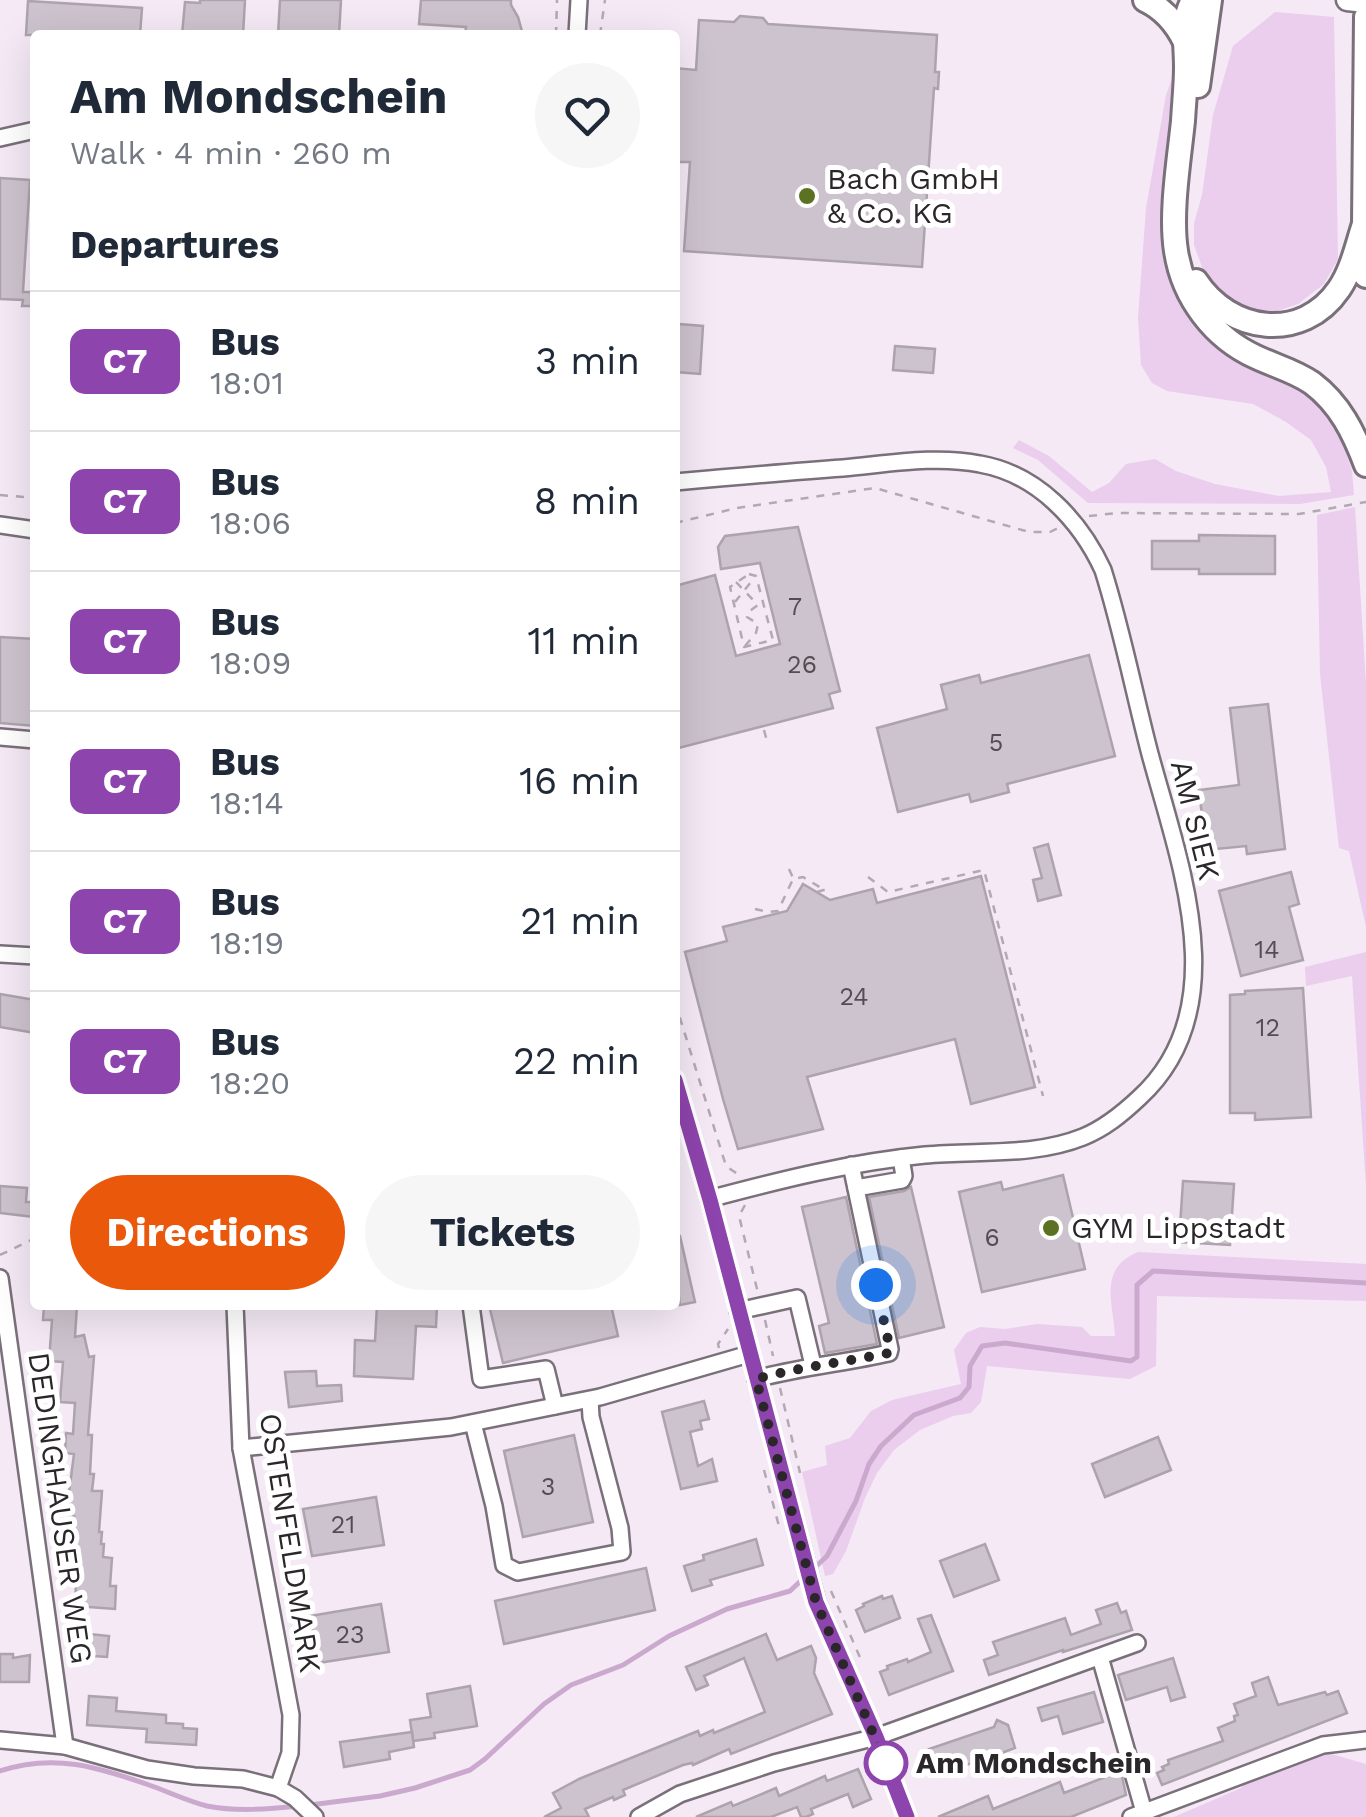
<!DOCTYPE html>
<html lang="en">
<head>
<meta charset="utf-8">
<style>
	body { margin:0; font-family:"Work Sans",sans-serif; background:#f6f6f7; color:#1f2937; height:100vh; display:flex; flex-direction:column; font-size:38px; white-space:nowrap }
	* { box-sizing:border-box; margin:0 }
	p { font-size:32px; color:#747a83 }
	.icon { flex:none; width:55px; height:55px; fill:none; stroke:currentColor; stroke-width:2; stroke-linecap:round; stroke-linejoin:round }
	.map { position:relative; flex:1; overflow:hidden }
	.details { position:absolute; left:30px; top:30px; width:650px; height:1280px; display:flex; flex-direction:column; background:#fff; border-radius:10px; box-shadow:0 10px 40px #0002 }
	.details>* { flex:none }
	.badge { padding:0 20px; border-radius:15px; font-size:35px; line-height:65px }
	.you { position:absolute; width:50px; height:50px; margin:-25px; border:8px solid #fff; border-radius:50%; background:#1a73e8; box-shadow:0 0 0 15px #1a73e833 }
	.map>.badge { position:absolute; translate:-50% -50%; box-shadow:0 0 0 5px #fff }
	h2 { padding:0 40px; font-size:38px; line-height:90px }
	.round { display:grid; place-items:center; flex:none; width:105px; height:105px; border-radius:52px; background:#f6f6f7 }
	.summary { display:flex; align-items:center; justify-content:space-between; height:170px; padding:0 40px }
	h1 { font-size:48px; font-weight:700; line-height:75px }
	.action { display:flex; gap:20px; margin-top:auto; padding:20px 40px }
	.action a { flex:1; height:115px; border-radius:60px; background:#ea580c; color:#fff; font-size:40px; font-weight:700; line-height:115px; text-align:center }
	.action a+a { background:#f6f6f7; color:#1f2937 }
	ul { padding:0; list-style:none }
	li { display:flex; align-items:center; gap:30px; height:140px; padding:0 40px; border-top:2px solid #e0e1e3 }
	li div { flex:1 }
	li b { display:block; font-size:38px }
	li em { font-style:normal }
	li .badge { min-width:110px; font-weight:700; text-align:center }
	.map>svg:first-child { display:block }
</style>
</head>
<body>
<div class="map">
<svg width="1366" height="1817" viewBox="0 0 1366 1817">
	<rect width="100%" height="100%" fill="#f4e9f5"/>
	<g fill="#ebcdee">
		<path d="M1275,12l59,5 4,242 -14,25 -26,20 -24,8 -29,-4 -22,-12 -17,-18 -12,-33v-22l8,-28 11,-80 20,-69z"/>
		<path d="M1176,68l-12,139 13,83 18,35 23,23 23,14 51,25 21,13 20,24 11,22 8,25 2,24 -54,9 -212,-1 -50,-43 -25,-12 6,-8 30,16 43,36 17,-9 17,-19 29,-5 21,12 39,13 64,12 52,-4 -5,-25 -15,-27 -25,-18 -33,-18 -86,-13 -15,-8 -11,-18 -3,-47 8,-110 20,-113z"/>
		<path d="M1355,507l11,177v243l-17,-76 -10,-3 -19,-174 -3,-159z"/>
		<path d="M1366,952v234l-14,-210 -46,10 -1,-19z"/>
		<path d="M1138,1252l228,12v37l-209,-5 -1,70 -26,13 -143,-13 -6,36 -10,11 -18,3 -33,14 -26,20 -17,23 -12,25 -19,53 -13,23 -8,2 -23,-104 25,-7 -2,-19 25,-8 21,-27 21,-11 69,-16 -7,-34 12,-17 14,-6 25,2 32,-5 45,3 9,9h24c-2,-35 -17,-67 23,-84z"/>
		<path d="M1328,1753l38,11v53h-192l67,-29 2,-3 74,-30z"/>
	</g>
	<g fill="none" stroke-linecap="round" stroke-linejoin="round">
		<g stroke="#cba9cf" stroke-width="5">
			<path d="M0,1771c54,-18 98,-4 149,14 20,7 38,16 58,21 30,6 63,3 92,0"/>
			<path d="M310,1805l70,-9 35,-8 55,-18 15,-11 59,-55 27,-19 52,-20 46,-29 58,-27 63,-18 37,-35 29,-55 13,-37 12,-18 33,-31 46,-17 9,-11 1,-21 12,-20 23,-3 126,18 6,-4v-72l16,-14 213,12"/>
		</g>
	</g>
	<g fill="#cdc3ce" stroke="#aca3ad" stroke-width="2.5">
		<path d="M200,0h45l-2,35h-61l3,-33 15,1z"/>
		<path d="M280,0h61l-2,35h-61z"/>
		<path d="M421,0h90v5l7,12 5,18h-58l1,-8 -47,-3z"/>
		<path d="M28,1l114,7 -2,27h-114z"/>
		<path d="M740,16l23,2 5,6 169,11 -2,37h4l-1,17 -4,-1 -12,179 -238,-16 6,-89h-15v-94l21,2 3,-50 35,2z"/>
		<path d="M0,178l30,2 -7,112h12v14h-13l1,-6 -23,-1z"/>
		<path d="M679,324l24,2 -3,48 -24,-2z"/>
		<path d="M895,346l40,3 -2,24 -40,-3z"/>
		<path d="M798,527l42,164 -11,3 4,14 -158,41v-163l40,-11 21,81 44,-12 -20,-81 -39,6 -3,-22 7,-11z"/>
		<path d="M1199,535l76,1v38h-76v-5h-47v-28h47z"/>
		<path d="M0,637l35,2v87l-35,-3z"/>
		<path d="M1089,655l26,101 -108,28 2,8 -38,10 -2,-8 -71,18 -21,-84 70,-19 -6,-24 38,-10 2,8z"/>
		<path d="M1268,704l17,145 -38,5 -1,-8 -40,4 -7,-60 40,-5 -9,-77z"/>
		<path d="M1048,844l13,51 -23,6 -5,-21 9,-2 -8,-30z"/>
		<path d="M1291,872l8,32 -10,3 14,53 -62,16 -22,-85z"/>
		<path d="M981,876l54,211 -64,17 -16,-65 -148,38 16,52 -85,20 -15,-50 -38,-147 42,-11 -4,-14 64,-16 16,-27 27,16 43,-11 4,14z"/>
		<path d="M1303,988l8,129 -56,3v-7h-25v-118l15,-1v-3z"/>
		<path d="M0,994l35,6v33l-35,-6z"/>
		<path d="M1063,1175l22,94 -103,23 -23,-100 42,-10 2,8z"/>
		<path d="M1183,1181l51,3 -4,61 -51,-3z"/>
		<path d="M0,1186l27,2 -1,14h9v15l-35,-4z"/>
		<path d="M911,1187l33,140 -45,11 -30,-141 35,-6z"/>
		<path d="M846,1197l31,147 -52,9 -6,-27 10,-3 -27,-116z"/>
		<path d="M675,1236h5l15,66 -15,3 -1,-8 -4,1z"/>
		<path d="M44,1305h33l-2,32 9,-2 5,22 5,-1 -6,79h4l-2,39h4l-2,17h10l-3,41h3l-1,12h3l-1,13 9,1 -2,28h6l-1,23 -40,-3 2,-49 -5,-1 2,-40 -6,-1 -1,-7 7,-54 -9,-1 1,-20 7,1 2,-31 -15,-1 3,-40 -14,-1 3,-41h-9z"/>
		<path d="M377,1305h60l-1,22 -20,-1 -3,53 -59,-3 1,-36 20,1z"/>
		<path d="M489,1305h122l7,31 -115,27z"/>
		<path d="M316,1371l1,15 24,-1 1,16 -53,6 -4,-35z"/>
		<path d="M704,1401l5,18 -9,2 2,8 -12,3 8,34 14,-7 5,22 -36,8 -19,-77z"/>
		<path d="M574,1435l19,87 -70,15 -19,-86z"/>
		<path d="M1158,1437l13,33 -66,27 -13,-33z"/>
		<path d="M376,1497l8,48 -72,11 -9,-47z"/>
		<path d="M756,1539l7,26 -53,15 2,5 -20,6 -8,-25 20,-6 -1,-5z"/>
		<path d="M985,1544l14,36 -45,17 -14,-36z"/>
		<path d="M646,1568l9,42 -151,34 -9,-43z"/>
		<path d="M882,1596l1,3 9,-3 8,22 -35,14 -9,-22 8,-4 -1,-2z"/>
		<path d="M1117,1603l4,10 5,-2 6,19 -69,22v-2l-74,25 -5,-15 14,-5 -5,-13 72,-24 6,17 30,-11 -5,-14z"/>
		<path d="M381,1604l8,48 -71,11 -8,-47z"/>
		<path d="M931,1615l22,56 -64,24 -9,-23 8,-3 -1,-3 20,-7 1,3 23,-10 -13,-33z"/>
		<path d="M80,1633l29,3 -2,21 -28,-2z"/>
		<path d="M766,1634l11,26 34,-14 5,12 -2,15 18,41 -101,40 -2,-5 -36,16 -1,-2 -9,2 -60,25 2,5 -11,5 -1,-3 -28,12 4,8h-45l17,-9 -8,-15 26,-14 119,-48 2,5 13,-6 1,3 51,-21 -21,-54 -40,18 4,9 -12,5 -10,-23z"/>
		<path d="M0,1654h13v4l17,-3 -1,27h-29z"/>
		<path d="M1173,1658l12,39 -14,4 -4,-14 -41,13 -8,-25z"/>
		<path d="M1268,1677l10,28 47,-13 2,3 11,-4 9,22 -185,72 -5,-12 7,-3 -2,-3 7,-3 -1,-4 55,-19 -5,-13 17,-7 -1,-5 4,-1 -4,-11 22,-8 -4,-13z"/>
		<path d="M470,1686l7,40 -43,7 1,5 -22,3 -3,-21 21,-3 -4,-23z"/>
		<path d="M1094,1692l9,30 -40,12 -5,-18 -16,5 -4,-13z"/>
		<path d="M89,1696l28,2 -1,13 50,4v8l17,1v4l14,1 -1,16 -50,-3 1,-13 -60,-4z"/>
		<path d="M997,1720l11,5 7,23 -19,7 4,14 -12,4 -5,-14 -45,16 -9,-26 65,-22z"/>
		<path d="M412,1732l2,15 -25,5 1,7 -46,8 -4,-25z"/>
		<path d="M858,1769l13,30 -18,8 -5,-13 -37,15 2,5 -7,3h-5l-4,-10 -26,10h-75l35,-15 2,4 43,-18 3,8 46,-20 2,5z"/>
		<path d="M1121,1771l5,24 -55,22h-133l50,-21 5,13 67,-27 4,11z"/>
	</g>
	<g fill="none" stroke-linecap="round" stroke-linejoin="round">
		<g stroke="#79707a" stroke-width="20">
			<g id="minor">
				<path d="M577,35l2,-35"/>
				<path d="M0,138l35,-8"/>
				<path d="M675,482c56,-5 112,-10 168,-14 45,-4 93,-13 137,-4 57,10 100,56 123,106 19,60 31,123 47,184 29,108 87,255 -11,344 -17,16 -34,30 -56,39 -50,20 -105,13 -158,18 -73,7 -145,25 -216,44"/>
				<path d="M0,525l35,5"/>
				<path d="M0,737l35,3"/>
				<path d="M0,954l35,2"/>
				<path d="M675,1080l34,119 108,403 59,135 31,80"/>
				<path d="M856,1188l46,-8 2,-4 -3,-18"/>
				<path d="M0,1278l65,468"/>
				<path d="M235,1305l6,143 50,267 -1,38 -12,35"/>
				<path d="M471,1305l10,74 65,-10 9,37"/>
				<path d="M738,1311l59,-13 16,67"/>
				<path d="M756,1379c44,-12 89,-16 133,-26l1,-4 -39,-184"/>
				<path d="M473,1423l21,83 10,59 14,7 104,-20 -2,-24 -29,-111 -1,-17"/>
				<path d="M241,1448l210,-21 149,-30 149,-43"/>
				<path d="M1100,1657l44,155"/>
				<path d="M0,1740l65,6 82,23 47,7 49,3 35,9 17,10 20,19"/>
				<path d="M639,1817l41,-23 94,-31 102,-26 261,-94"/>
				<path d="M1131,1817l192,-72 43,-5"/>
			</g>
		</g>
		<g stroke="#79707a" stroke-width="25">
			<path id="major" d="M1347,0l19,2"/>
		</g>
		<g stroke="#79707a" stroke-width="28">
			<g id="highway">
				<path d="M1145,0c19,9 31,23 40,42"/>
				<path d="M1193,0c-12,22 -7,43 -7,67 0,18 -2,36 -3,54 -4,39 -13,92 -7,130 7,47 38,87 80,106 19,9 39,14 56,26 28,21 42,50 54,82"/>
				<path d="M1366,17l-2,207 2,52"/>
				<path d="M1198,86l12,-86"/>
				<path d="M1196,281c34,52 106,62 143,8 13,-19 18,-44 25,-65"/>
			</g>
		</g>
		<g stroke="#b2a9b2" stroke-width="2.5" stroke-dasharray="8 8" stroke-linecap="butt">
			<path d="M556,35l1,-35"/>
			<path d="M600,35l5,-35"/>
			<path d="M0,495l35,3"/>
			<path d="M1089,516l29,-3 181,1 67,-12"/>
			<path d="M675,523l62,-15 138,-20 154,44h21l8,-4"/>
			<path d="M749,574l7,2 17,64 -29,7 -14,-60z"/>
			<path d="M736,582l21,22"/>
			<path d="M735,602l20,-25"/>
			<path d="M745,646l11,-13 2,-9 -11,-7v-4l15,-11"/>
			<path d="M764,730l4,15"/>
			<path d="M789,869l4,9"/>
			<path d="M868,877l20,15 96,-22 59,226"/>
			<path d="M817,892l14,-4"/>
			<path d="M755,909l14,3 9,-1 15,-32 10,-2 20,12"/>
			<path d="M675,1002l51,164 13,9"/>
			<path d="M745,1205l-6,11 19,77"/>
			<path d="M0,1255l35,-17"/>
			<path d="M765,1320l8,36"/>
			<path d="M719,1348l-1,-4 10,-15"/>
			<path d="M780,1388l20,85"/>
			<path d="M764,1470l16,60"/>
			<path d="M831,1591l31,71"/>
		</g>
		<use href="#minor" stroke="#fff" stroke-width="15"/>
		<use href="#major" stroke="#fff" stroke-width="20"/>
		<use href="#highway" stroke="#fff" stroke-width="22"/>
	</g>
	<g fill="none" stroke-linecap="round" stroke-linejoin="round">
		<g stroke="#fff" stroke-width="22">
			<path id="line" d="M675,1080l35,120 106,402 60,135 31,80"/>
		</g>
		<use href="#line" stroke="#8e44ad" stroke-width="15"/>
		<path stroke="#2a262a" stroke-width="10" stroke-dasharray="0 18" d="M876,1285l14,64 -1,4c-44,9 -89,14 -133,26l60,223 70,161"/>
	</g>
	<g fill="#5c7222" stroke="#fff" stroke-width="4">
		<circle cx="807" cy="196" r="10"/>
		<circle cx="1051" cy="1228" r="10"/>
	</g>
	<circle fill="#fff" stroke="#8e44ad" stroke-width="5" cx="886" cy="1763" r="20"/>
	<g text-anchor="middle" stroke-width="10" stroke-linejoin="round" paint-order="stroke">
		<g font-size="25" fill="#534d53">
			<text x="795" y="615">7</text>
			<text x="802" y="673">26</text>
			<text x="996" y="751">5</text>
			<text x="1267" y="958">14</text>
			<text x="854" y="1005">24</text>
			<text x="1268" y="1036">12</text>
			<text x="992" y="1246">6</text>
			<text x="548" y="1495">3</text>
			<text x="343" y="1533">21</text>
			<text x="350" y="1643">23</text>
		</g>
		<g font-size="30" fill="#2a262a" stroke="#fff" text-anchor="start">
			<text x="827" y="189">Bach GmbH<tspan x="827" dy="34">&amp; Co. KG</tspan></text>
			<text x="1071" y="1238">GYM Lippstadt</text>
		</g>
		<g font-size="30" fill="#2a262a" stroke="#fff">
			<text transform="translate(1195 820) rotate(76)" y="10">AM SIEK</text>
			<text transform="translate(60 1508) rotate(82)" y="10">DEDINGHAUSER WEG</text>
			<text transform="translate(290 1543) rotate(81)" y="10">OSTENFELDMARK</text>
		</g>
		<g font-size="30" font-weight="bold" fill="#2a262a" stroke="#fff" text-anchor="start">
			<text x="916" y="1773">Am Mondschein</text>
		</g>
	</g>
</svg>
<div class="you" style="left:876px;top:1285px"></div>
<section class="details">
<div class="summary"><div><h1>Am Mondschein</h1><p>Walk · 4 min · 260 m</p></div><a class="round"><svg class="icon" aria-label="heart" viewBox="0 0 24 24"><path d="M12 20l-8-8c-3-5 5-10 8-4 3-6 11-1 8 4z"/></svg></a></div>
<h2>Departures</h2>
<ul>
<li><span class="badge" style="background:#8e44ad;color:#fff">C7</span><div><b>Bus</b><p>18:01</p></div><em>3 min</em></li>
<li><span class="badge" style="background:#8e44ad;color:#fff">C7</span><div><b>Bus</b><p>18:06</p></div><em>8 min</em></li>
<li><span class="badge" style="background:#8e44ad;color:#fff">C7</span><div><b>Bus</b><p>18:09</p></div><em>11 min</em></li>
<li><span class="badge" style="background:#8e44ad;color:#fff">C7</span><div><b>Bus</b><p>18:14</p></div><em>16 min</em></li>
<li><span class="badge" style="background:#8e44ad;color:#fff">C7</span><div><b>Bus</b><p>18:19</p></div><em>21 min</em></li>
<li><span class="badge" style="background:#8e44ad;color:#fff">C7</span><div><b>Bus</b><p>18:20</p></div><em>22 min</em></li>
</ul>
<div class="action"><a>Directions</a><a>Tickets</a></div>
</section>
</div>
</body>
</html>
